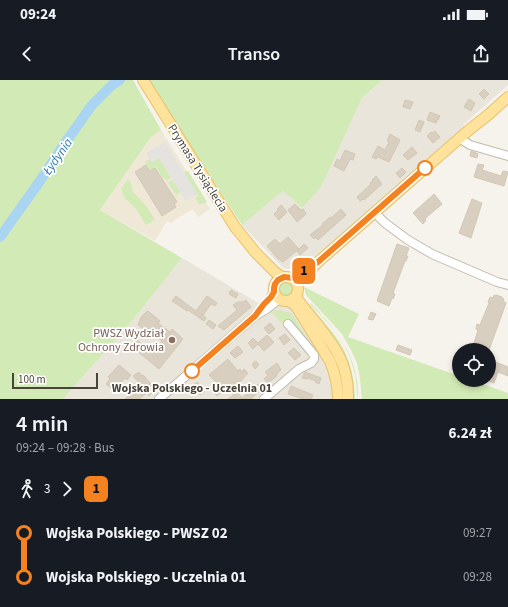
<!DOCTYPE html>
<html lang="en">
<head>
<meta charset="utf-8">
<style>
	body { margin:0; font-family:"Source Sans 3",sans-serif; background:#242831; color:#f1f3f6; height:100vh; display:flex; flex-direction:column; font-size:15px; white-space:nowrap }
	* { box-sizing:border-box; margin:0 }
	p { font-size:13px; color:#9ea1a6 }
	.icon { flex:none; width:22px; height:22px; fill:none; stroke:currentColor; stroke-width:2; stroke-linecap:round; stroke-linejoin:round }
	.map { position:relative; height:319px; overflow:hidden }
	.drawer { display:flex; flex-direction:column; background:#171b24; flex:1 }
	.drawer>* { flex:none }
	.badge { padding:0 8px; border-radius:6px; font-size:14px; line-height:26px }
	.tools { position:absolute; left:452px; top:263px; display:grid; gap:8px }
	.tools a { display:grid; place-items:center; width:44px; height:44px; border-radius:50%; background:#171b24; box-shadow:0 2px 6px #0003; font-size:20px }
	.scale { position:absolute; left:12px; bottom:10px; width:86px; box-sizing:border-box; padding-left:4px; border:2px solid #4b4439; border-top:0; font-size:11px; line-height:14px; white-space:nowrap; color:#4b4439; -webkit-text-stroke:3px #fff; paint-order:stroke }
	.map>.badge { position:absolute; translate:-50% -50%; box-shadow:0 0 0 2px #fff }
	.legs { display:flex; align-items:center; gap:6px; height:44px; padding:0 16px; font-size:13px }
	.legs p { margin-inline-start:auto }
	.head { display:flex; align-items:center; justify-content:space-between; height:68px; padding:0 16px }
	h1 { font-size:22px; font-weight:600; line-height:30px }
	ul { padding:0 16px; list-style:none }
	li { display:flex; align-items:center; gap:14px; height:44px; font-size:15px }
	li i { display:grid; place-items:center; width:6px; height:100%; margin:0 5px; background:currentColor }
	li i::after { content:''; width:10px; height:10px; margin:-5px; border:3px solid; border-radius:50%; background:#171b24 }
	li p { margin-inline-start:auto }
	li:first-child i { background:linear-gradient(#0000 50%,currentColor 0) }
	li:last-child i { background:linear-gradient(currentColor 50%,#0000 0) }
	.status { display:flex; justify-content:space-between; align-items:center; height:28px; padding:0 20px; background:#171b24; direction:ltr }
	.status svg { height:11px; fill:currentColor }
	header { display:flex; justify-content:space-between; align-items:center; height:52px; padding:0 16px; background:#171b24; font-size:18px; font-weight:600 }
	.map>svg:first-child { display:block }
</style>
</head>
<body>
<div class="status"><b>09:24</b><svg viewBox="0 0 49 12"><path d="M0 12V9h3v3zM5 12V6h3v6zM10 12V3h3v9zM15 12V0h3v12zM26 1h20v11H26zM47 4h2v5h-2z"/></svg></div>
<header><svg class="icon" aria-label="back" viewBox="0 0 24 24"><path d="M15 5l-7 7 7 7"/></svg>Transo<svg class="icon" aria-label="share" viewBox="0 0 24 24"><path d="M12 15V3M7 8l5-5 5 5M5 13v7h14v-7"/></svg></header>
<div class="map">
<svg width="508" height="319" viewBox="0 0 508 319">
	<rect width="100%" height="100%" fill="#f6f3ec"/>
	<g fill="#eae5da">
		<path d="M382,0h126v5l-44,39 -5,14 -85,74 -78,58 -13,-2 -41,-43 41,-34 19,17 19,-22 41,-88z"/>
		<path d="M182,178l76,45 9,-8 1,-13 2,7 4,1 1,5 3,3 3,2 6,1 36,47 15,51h-275l69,-78z"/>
	</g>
	<path fill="#efe8d6" d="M161,50l49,79 -12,8 -5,-8 -20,12 -1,2 -5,-2 -12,20 -55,-31 51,-73z"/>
	<g fill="#d2eab5">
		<path d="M0,0h133l28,50 -10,7 -51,73 82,48 -50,63 -69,78h-63z"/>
		<path d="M148,0h234l-20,18 -41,89 -19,21 -19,-17 -41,34z"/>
		<path d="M159,74l1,6 11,18 -4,3 -2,-3 -2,1 -7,-12 -5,3 -6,-8z"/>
		<path d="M186,91h2l19,31 -6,2h-2l-4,-6 4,-2 -2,-2 -3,2 1,-5 -11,-18z"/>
		<path d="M130,100l3,12 13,14 9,14 -9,5 -9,-15 -13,-13 -3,-10h3l-1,-3 3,-1v-2z"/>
		<path d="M173,100l6,10 4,1 -7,4 -8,-12z"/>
		<circle cx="286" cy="209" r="9"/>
		<path d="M304,207l55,27 -11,23 111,39v4h12l37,13v6h-146l-2,-20 -3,-16 -6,-13 -9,-16 -36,-39z"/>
		<path d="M311,223c27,30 48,53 47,96 -2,-7 -1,-17 -3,-24 -7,-33 -23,-48 -45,-71z"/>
		<path d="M309,225c28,31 45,49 46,94h-4l-1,-15 -45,-77z"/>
		<path d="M275,230h2l14,3 26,40 -1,1 -28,-33 -5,4 -10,-12 -5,3z"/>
	</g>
	<path fill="#e5e3e0" d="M165,62l32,51 -11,8 -27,-43 -7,5 -6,-10z"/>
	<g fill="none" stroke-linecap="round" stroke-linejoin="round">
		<path stroke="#a9d4f2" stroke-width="10" d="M0,157l40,-56 23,-35 29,-41 20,-20 8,-5"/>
	</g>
	<g fill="#d8cfc1" stroke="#d3c7b4">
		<path d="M484,9l5,5 -5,5 -5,-5z"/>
		<path d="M469,19l6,4 -4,8 -7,-4z"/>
		<path d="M405,20l8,2 -3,7 -7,-2z"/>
		<path d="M430,32l10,4 -2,4h-1l-1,3 -9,-3z"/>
		<path d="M419,40l5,2 -4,10 -5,-2z"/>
		<path d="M435,51l5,6 -7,6 -6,-7 4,-4 1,1z"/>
		<path d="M390,54l10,6 -11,22 -11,-5 -2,2 -4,-2 6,-11 7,4 4,-8 -2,-1z"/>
		<path d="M412,67l5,6 -9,7 -5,-5z"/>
		<path d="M345,70l10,4 -2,6 -3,-1 -6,12 -10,-5 3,-7 3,2z"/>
		<path d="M471,71l5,2 2,1 -1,4 -7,-2z"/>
		<path d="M478,84l6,1 -2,5 19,6 2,-5 5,1 -4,14 -30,-9z"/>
		<path d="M146,85l4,6 5,-3 22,34 -3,2 2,3 -14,9 -27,-44z"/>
		<path d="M402,88l4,4 -6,6 -4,-5z"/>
		<path d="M376,96l6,8 -18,16 -1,-1 -3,2 -3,-4 14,-13 -1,-1 3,-2 -1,-1z"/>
		<path d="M434,114l8,10 -14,12 -3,3 1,1 -3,4 -10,-11z"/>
		<path d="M472,119l10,4 -11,35 -12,-5z"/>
		<path d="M295,124l1,2h1l4,4 2,-1 3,5 -9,8 -9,-12z"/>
		<path d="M281,125l6,7 -8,8 -5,-6 4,-4 -1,-1z"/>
		<path d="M341,129l5,6 -28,25 -2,-3 -2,2 -4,-4 13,-10 -1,-1 8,-7 1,1z"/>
		<path d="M288,157l11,12 -16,13 -4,-3h-1l-11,-13 8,-7 5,5z"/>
		<path d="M304,164l4,4 -8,7 -3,-4z"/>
		<path d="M397,164l12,4 -3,8h2l-2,5h-1l-12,32 2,1 -2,5 -1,-1 -3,8 -12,-5z"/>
		<path d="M231,210l7,4 -2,4 -7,-4z"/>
		<path d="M494,215l2,1v-1l6,2v1l2,1 -1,2 3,2 -17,47h-17l6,-20 -2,-1 1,-5 3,1 9,-22 -1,-1 2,-5 3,1z"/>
		<path d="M176,216l20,15 11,-15 10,7 -2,3 -4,-2 -8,11 -2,-1 5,4 -2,3 -16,-11 -1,1 -15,-10z"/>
		<path d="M246,220l5,7 -27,23 -6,-4 19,-16 -4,-5 5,-3h5z"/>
		<path d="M148,231l12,10 -2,2 12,9 2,-3 11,10 -24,30 -28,-23 5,-7 17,14 9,-12 -11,-9 -1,2 -12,-9 3,-8 3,-3z"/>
		<path d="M371,232l5,2 -3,6 -5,-1z"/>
		<path d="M209,240l7,5 -3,4 -7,-5z"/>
		<path d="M270,243l5,6 -6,5 -5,-6z"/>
		<path d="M285,254l5,6 -6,5 -5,-7z"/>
		<path d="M267,255l7,7 -10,9 -6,-7 -5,5 -5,-6 5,-5 5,5z"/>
		<path d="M398,265l14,5 -2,5 -14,-5z"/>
		<path d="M238,266l5,6 -8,6 -5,-5z"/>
		<path d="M294,268l7,7 -6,5 -7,-7z"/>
		<path d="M228,279l10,12 2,-2 2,3 2,-3 4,4 -16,18 -4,-4 -11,9 -6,-6 7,-6 -9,-9z"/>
		<path d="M256,281l3,4 -4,4 -3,-5z"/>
		<path d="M493,281l15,6v9l-10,-4 -4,11 -5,-2v-9z"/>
		<path d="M277,283l4,7 -5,5 1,1 -9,7 -4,-4 4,-4 -3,-3z"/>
		<path d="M119,285l12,10 -4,5 -2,-2 -6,7 2,2 -4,5 -11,-8 4,-5 -2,-2z"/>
		<path d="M139,292l3,4 1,-1 9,10 -1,1 4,4 -6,6 -2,-3 -8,6h-14l16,-14 -8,-9z"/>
		<path d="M305,292l16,6 -2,6 -4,-2 1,-1 -8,-3 -1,1 -5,-1z"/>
		<path d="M197,302l8,9 -5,4 -2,-3 -4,3 -5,-6z"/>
		<path d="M258,304l4,5 -11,10h-23l9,-7 5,6z"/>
		<path d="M291,306l22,9 -2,4h-8l-15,-5z"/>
	</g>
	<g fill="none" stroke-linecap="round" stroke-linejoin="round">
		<g stroke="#c2bbae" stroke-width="10">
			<g id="minor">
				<path d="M459,58l11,7 38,11"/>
				<path d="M374,132l11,11 23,17 24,14 65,28 11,3"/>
				<path d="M263,226l6,-6 5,-8"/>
				<path d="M159,319l96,-83 13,-8 11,-9"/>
				<path d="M264,319l35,-30 12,-6 3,-4v-4l-4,-5 -22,-26"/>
			</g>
		</g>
		<g stroke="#e6c16a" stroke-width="12">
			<g id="major">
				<path d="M143,0l92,147 21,26 19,19 7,5"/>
				<circle cx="286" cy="209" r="12"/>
				<path d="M298,204l20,-22 151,-132 19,-15 20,-18"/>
				<path d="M296,217c5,8 11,14 17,22 21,26 36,44 35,80"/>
				<path d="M289,221l7,5 34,55c5,12 8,25 8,38"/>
			</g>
		</g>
		<use href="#minor" stroke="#fff" stroke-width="8"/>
		<use href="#major" stroke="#ffe39c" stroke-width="10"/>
	</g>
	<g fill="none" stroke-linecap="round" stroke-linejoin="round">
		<g stroke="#fff" stroke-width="9">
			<path id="line-1" d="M192,291l63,-55 9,-12 7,-7 3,-5v-4l1,-4 3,-4 6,-3 9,1 25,-16 107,-94"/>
		</g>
		<use href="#line-1" stroke="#f58220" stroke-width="6"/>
	</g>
	<g fill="#fff" stroke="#f58220" stroke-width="2">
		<circle cx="425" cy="88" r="7"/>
		<circle cx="192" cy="291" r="7"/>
	</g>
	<circle fill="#8d6e63" stroke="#fff" stroke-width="1.5" cx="172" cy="260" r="4"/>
	<g text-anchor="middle" stroke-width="3.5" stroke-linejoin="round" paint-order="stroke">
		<g font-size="12" fill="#4b4439" stroke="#fff">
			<text transform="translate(198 88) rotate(58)" y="4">Prymasa Tysiąclecia</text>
		</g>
		<g font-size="12" fill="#785e54" stroke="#fff" text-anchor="end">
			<text x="164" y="257">PWSZ Wydział<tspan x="164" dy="14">Ochrony Zdrowia</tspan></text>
		</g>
		<g font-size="12" font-weight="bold" fill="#4b4439" stroke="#fff">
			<text x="192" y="312">Wojska Polskiego - Uczelnia 01</text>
		</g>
		<g font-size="13" font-style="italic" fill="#2e7ab2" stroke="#fff">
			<text transform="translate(57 76) rotate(-55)" y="5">Łydynia</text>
		</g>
	</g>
</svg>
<div class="tools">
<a><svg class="icon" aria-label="locate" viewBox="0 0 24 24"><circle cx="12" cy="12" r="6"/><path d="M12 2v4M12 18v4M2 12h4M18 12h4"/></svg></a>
</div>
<div class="scale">100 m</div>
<b class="badge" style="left:304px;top:191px;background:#f58220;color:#111">1</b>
</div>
<section class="drawer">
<div class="head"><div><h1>4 min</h1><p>09:24 – 09:28 · Bus</p></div><b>6.24 zł</b></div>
<div class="legs"><svg class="icon" aria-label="walk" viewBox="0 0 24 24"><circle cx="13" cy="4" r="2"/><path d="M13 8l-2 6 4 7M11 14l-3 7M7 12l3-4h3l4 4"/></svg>3<svg class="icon" aria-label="forward" viewBox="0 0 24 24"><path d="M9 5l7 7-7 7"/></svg><b class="badge" style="background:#f58220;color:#111">1</b></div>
<ul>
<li><i style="color:#f58220"></i><b>Wojska Polskiego - PWSZ 02</b><p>09:27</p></li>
<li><i style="color:#f58220"></i><b>Wojska Polskiego - Uczelnia 01</b><p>09:28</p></li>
</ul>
</section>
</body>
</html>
